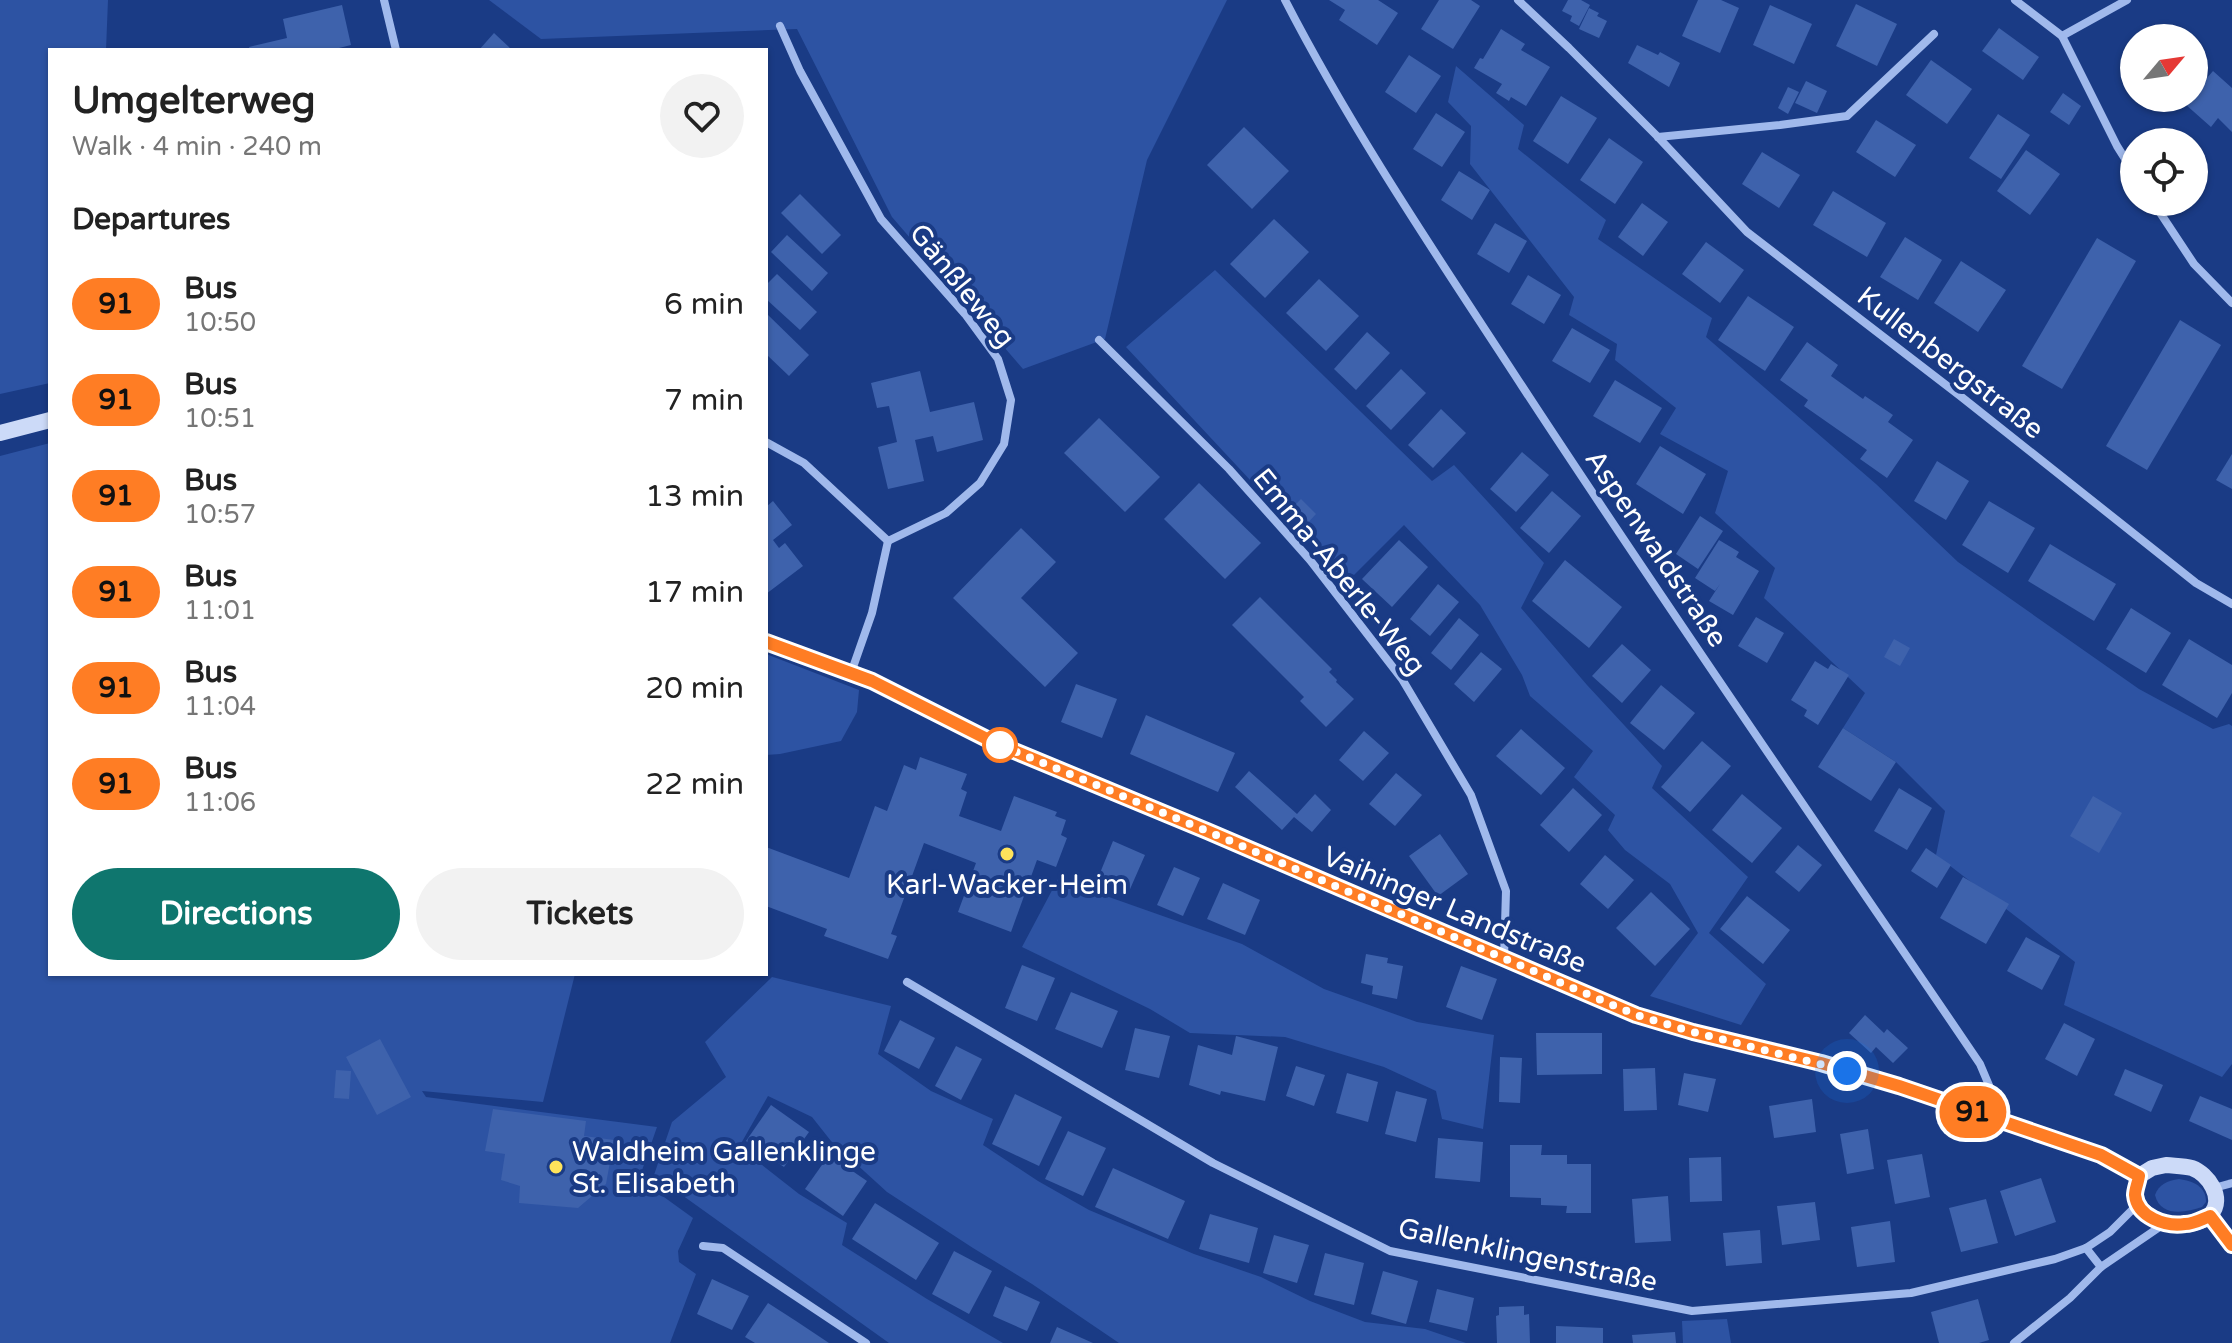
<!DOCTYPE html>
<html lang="en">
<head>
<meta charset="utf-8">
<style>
	body { margin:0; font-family:"Varela Round",sans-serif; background:#f2f2f2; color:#222; height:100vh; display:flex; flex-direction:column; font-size:30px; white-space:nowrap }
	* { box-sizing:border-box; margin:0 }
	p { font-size:26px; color:#767676 }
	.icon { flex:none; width:44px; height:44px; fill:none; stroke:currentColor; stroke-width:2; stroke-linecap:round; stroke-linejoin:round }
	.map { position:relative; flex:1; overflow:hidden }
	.side { position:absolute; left:48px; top:48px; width:720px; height:928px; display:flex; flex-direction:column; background:#fff; border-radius:0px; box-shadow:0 2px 6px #0004 }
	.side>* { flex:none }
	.badge { padding:0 16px; border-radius:26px; font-size:28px; line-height:52px }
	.needle { width:52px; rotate:61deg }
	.tools { position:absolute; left:2120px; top:24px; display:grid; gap:16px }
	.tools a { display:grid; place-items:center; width:88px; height:88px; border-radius:50%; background:#fff; box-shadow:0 2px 6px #0004; font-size:40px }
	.you { position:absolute; width:40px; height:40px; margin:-20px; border:6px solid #fff; border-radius:50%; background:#1a73e8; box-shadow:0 0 0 12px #1a73e833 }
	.map>.badge { position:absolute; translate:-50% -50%; box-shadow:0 0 0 4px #fff }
	h2 { padding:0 24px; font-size:30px; line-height:72px }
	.round { display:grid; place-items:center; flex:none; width:84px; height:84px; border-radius:42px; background:#f2f2f2 }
	.overview { display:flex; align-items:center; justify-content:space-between; height:136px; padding:0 24px }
	h1 { font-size:38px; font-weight:700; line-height:60px }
	.cta { display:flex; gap:16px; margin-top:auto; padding:16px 24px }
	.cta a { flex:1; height:92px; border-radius:48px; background:#0f766e; color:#fff; font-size:32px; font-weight:700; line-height:92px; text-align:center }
	.cta a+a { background:#f2f2f2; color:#222 }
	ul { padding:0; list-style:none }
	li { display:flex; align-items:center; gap:24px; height:96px; padding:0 24px }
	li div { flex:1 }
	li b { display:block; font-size:30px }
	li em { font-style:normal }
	li .badge { min-width:88px; font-weight:700; text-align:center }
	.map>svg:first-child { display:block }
</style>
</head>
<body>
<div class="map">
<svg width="2232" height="1343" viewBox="0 0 2232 1343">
	<rect width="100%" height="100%" fill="#1a3b85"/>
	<g fill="#2d53a3">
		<path d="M0,0h108l-2,50h-56v333l-50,11z"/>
		<path d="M489,0h738l-80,160 -42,179 -82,30 -131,-152 -95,-188 -256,10z"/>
		<path d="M1456,66l68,59 -6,24 88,71 -8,19 114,79 -6,19 170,147 82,78 181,127 74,40 16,-5 3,2v338l-10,13 -158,-72 11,-43 -139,-107 9,-44 -49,-49 -53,-34 22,-35 -101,-95 11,-30 -60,-55 13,-42 -68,-37 16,-26 -61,-48 2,-16 -48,-29 5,-18 -104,-133 1,-38 -23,-24z"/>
		<path d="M1215,270l217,211 22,-16 90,98 -23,45 66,77 75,81 -10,22 96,89 -39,56 57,51 -25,41 -91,-29 48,-63 -28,-49 -45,-34 -17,-20 7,-15 -41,-38 19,-26 -63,-55 -8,-21 -42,-70 -76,-80 -58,58 -220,-236z"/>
		<path d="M50,443v531h525l-32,128 -121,-11 4,6 231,30 -18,52 54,39 -15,33 1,11 17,12 -26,69h-670v-887z"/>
		<path d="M766,654l93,36 -2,22 -16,29 -61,13 -14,1z"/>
		<path d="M1058,879l184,65 82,45 93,33 77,13 -11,94 -41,-10 -6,-28 -52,-24 -99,-30 -95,-4 -40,-24 -128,-62z"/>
		<path d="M772,977l119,29 -13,48 53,37 62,28 -10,26 55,36 51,29 105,44 67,23 49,24 55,21 60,7 41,14h-347l-87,-59 -59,-36 -86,-56 -56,-51 -19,-24 -44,-21 -29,51 60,47 48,29 -5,22 85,54 76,44h-114l-235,-168 18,-53 54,-45 -21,-35z"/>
		<path d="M2179,1179c14,2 27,7 27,23l-4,5c-17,6 -42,10 -47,-12 4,-11 12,-14 24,-16z"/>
		<path d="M1727,1319l4,24h-48l-1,-22z"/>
	</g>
	<g fill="#3e62ac">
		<path d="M1329,0h49l20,13 -21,32 -38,-25 6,-10z"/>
		<path d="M1439,0h32l9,6 -27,43 -32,-20z"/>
		<path d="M1568,0h13l9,5 -11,21 -9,-5 2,-5 -10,-5z"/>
		<path d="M1698,0h23l18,8 -19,45 -38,-17z"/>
		<path d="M1856,4l41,20 -20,42 -41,-20z"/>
		<path d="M342,5l9,40 -20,5h-15v-2l-11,2h-55l-1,-3 38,-9 -4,-19z"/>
		<path d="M1770,5l42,19 -18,40 -41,-19z"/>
		<path d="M1589,8l10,5 -2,3 10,5 -8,17 -20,-9z"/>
		<path d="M1999,28l40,29 -16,23 -41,-29z"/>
		<path d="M1501,29l24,15 -4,6 29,17 -24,39 -15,-9 -2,4 -13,-8 6,-9 -28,-16 6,-10 3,1z"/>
		<path d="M494,33l18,17h-33z"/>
		<path d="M1637,45l21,10 2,-3 20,11 -11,24 -41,-24z"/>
		<path d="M1409,55l32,21 -25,37 -31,-21z"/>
		<path d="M1931,60l41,29 -25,35 -41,-29z"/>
		<path d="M2213,71l19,17v44l-14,-14 -7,9 -26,-23 5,-6h4v-5z"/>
		<path d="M1806,81l21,10 -10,22 -22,-10z"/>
		<path d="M1788,87l11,5 -11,22 -10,-6z"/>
		<path d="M2063,93l18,13 -12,19 -19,-13z"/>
		<path d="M1561,96l36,22 -29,46 -35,-23z"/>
		<path d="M1436,113l29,19 -23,35 -29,-18z"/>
		<path d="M1998,114l32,21 -29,44 -32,-21z"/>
		<path d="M1876,120l40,25 -21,32 -39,-25z"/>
		<path d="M1244,127l45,44 -37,38 -45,-44z"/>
		<path d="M1609,138l34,24 -28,42 -35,-24z"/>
		<path d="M2026,150l34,24 -30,41 -33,-24z"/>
		<path d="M1762,152l38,23 -21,33 -37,-24z"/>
		<path d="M1459,171l31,19 -18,30 -31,-20z"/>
		<path d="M1833,191l53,32 -19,34 -54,-32z"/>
		<path d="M800,194l41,41 -19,19 -41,-41z"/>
		<path d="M1642,203l26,19 -25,34 -25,-19z"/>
		<path d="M1274,219l35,33 -44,46 -35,-34z"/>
		<path d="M1495,223l32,18 -18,32 -32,-19z"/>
		<path d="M787,235l41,38 -16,18 -41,-39z"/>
		<path d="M1905,237l37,23 -24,40 -38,-23z"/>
		<path d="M2097,238l39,23 -74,128 -40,-23z"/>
		<path d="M1706,242l38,28 -24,33 -38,-29z"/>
		<path d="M1961,261l45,29 -28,42 -44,-29z"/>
		<path d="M777,274l40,38 -17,18 -34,-31v-14z"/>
		<path d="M1528,275l33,20 -17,29 -33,-20z"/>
		<path d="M1319,279l40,37 -33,35 -40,-38z"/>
		<path d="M1748,296l46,31 -29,44 -47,-31z"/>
		<path d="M766,313l43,42 -20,21 -23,-22z"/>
		<path d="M2180,320l41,25 -74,125 -41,-24z"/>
		<path d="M1572,328l38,22 -20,33 -38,-22z"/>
		<path d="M1367,332l23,21 -34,37 -22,-21z"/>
		<path d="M1807,342l31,23 -7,11 32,23 2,-3 28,19 -5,7 25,18 -26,38 -27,-19 7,-9 -63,-44 4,-6 -28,-20z"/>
		<path d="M1401,369l25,24 -35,37 -25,-24z"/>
		<path d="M920,371l10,41 44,-10 9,38 -46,12 -4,-16 -18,4 9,41 -36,8 -10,-42 19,-5 -8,-36 -12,2 -6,-25z"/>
		<path d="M1615,380l47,28 -22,35 -47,-27z"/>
		<path d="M1441,409l25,24 -33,35 -25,-23z"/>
		<path d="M1099,418l61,59 -35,35 -61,-59z"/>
		<path d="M1660,446l46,28 -23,40 -47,-30z"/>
		<path d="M1522,452l27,23 -33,37 -26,-23z"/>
		<path d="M2232,454v35l-16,-9z"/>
		<path d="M1937,461l32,20 -23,39 -32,-19z"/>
		<path d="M1199,483l62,60 -36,36 -61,-60z"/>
		<path d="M1552,491l29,25 -32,37 -29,-25z"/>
		<path d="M1301,499l15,15 -12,13 -16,-15z"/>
		<path d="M773,501l19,24 -19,15 6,8 6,-5 18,23 -37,28v-87z"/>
		<path d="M1989,501l46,27 -27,45 -46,-28z"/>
		<path d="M1700,516l23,15 -25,38 -22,-15z"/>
		<path d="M1021,528l35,34 -35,36 57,55 -33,34 -92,-89z"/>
		<path d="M1399,540l29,27 -36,40 -30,-28z"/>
		<path d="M1719,540l20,12 -3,5 23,14 -26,44 -24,-14 11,-17 -5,7 -20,-13z"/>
		<path d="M2050,544l66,40 -22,37 -66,-40z"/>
		<path d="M1565,560l57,47 -33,41 -57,-47z"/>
		<path d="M1438,584l21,18 -29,34 -20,-17z"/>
		<path d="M1260,597l72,72 -3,3 8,8 -1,2 18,17 -28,28 -26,-26 4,-4 -72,-72z"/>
		<path d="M2131,608l40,25 -25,40 -40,-24z"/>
		<path d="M1756,617l28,16 -17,30 -29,-17z"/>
		<path d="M1459,618l20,17 -28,35 -20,-17z"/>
		<path d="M1894,639l16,9 -10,18 -16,-9z"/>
		<path d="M2189,639l43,26v28l-15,25 -55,-33z"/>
		<path d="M1622,644l29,26 -29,33 -30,-27z"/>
		<path d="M1481,652l21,17 -28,33 -20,-18z"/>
		<path d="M1815,661l13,8 3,-5 18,11 -31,50 -14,-9 3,-6 -16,-10z"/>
		<path d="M1076,684l41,15 -15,39 -41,-16z"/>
		<path d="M1661,685l34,28 -31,37 -34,-27z"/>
		<path d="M1146,715l89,38 -17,39 -88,-38z"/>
		<path d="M1843,728l53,34 -25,39 -53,-34z"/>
		<path d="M1521,729l44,39 -24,27 -45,-39z"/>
		<path d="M1364,731l25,22 -26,28 -24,-21z"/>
		<path d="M1702,741l29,25 -41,46 -29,-25z"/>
		<path d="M920,757l47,17 -6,15 6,3 -8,24 42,15 13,-35 43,16 -2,4 11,4 -5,15 6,3 -11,29 -19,-7 -26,72 -53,-20 18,-49 -52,-20 -33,91 6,2 -9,23 -64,-23 3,-7 -61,-23v-59l83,31 26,-72 12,5 17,-46 12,5z"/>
		<path d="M1249,771l48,43 18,-20 16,16 -19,22 -18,-15 -12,13 -47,-43z"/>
		<path d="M1396,773l26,22 -27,31 -26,-22z"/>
		<path d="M1573,788l29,27 -33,37 -29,-27z"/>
		<path d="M1899,788l33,20 -25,42 -33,-19z"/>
		<path d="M1742,794l40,34 -30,35 -40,-33z"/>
		<path d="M2093,796l29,17 -23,40 -29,-17z"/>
		<path d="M1440,834l28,40 -30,22 -29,-40z"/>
		<path d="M1113,841l32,14 -18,41 -16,-7 2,-5 -15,-6z"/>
		<path d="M1798,845l24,20 -23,27 -24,-20z"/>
		<path d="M1926,848l25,17 -14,23 -26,-17z"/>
		<path d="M1605,855l29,25 -26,29 -28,-25z"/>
		<path d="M1174,867l26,11 -17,38 -26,-11z"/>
		<path d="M1963,877l46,27 -23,40 -46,-26z"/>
		<path d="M1223,883l37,17 -15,35 -38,-16z"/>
		<path d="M1651,892l39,37 -35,37 -39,-38z"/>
		<path d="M1747,896l43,34 -27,34 -43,-35z"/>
		<path d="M2026,937l34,19 -18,34 -35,-19z"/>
		<path d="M1366,954l22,4 -1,5 16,3 -6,33 -25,-5 1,-8 -12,-3z"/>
		<path d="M1022,965l33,13 -18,43 -32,-13z"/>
		<path d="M1461,966l36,13 -15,41 -36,-13z"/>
		<path d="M1071,992l47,19 -16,37 -47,-19z"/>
		<path d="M1865,1015l19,18 3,-4 21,19 -15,15 -17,-16 -5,6 -22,-20z"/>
		<path d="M900,1020l35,18 -16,31 -35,-18z"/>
		<path d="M2064,1023l31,16 -18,37 -32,-17z"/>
		<path d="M1135,1028l35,8 -11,42 -34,-8z"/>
		<path d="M1536,1033h66v41l-65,1z"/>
		<path d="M1236,1036l42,11 -13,54 -44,-10 -1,4 -31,-10 9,-40 34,10z"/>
		<path d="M380,1039l31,58 -34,18 -31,-58z"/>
		<path d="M956,1046l26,13 -21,41 -26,-14z"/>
		<path d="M1500,1057l22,1 -2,45 -21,-1z"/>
		<path d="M1296,1066l29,9 -11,31 -28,-10z"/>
		<path d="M1655,1068l2,42 -33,1 -1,-42z"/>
		<path d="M2125,1069l38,16 -12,27 -37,-17z"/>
		<path d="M336,1070l15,1 -2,28 -15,-1z"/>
		<path d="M1347,1073l31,9 -10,40 -32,-9z"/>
		<path d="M1684,1073l32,6 -8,33 -30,-7z"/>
		<path d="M1396,1091l31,8 -11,43 -31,-8z"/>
		<path d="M1015,1094l47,23 -23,49 -47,-22z"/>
		<path d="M2200,1096l32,13v31l-43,-19z"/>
		<path d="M1812,1099l4,33 -42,6 -5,-32z"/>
		<path d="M771,1105l38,27 -25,35 -38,-26z"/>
		<path d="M493,1109l93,12 -2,15 30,4 -8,44 -28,24 -59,-5 1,-17 -19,-6 4,-26 -20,-3z"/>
		<path d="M1868,1129l6,40 -27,5 -7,-40z"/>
		<path d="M1068,1131l38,17 -23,48 -38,-17z"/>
		<path d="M1438,1138l45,4 -3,40 -45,-4z"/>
		<path d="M1510,1145h32l-1,10h26v9h24v49h-25l1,-7 -26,-1v-7l-31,-1z"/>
		<path d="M1922,1154l8,43 -35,7 -8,-44z"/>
		<path d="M829,1155l38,26 -24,35 -38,-27z"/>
		<path d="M1721,1157l1,44 -32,1 -1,-44z"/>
		<path d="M1113,1168l72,33 -17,38 -73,-32z"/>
		<path d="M2041,1178l15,44 -41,14 -15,-45z"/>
		<path d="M1668,1196l3,45 -36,2 -3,-44z"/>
		<path d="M1986,1199l12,44 -37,9 -12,-44z"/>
		<path d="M1815,1202l5,38 -38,5 -5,-39z"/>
		<path d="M875,1203l64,40 -23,37 -64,-41z"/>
		<path d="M1210,1214l48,14 -9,35 -50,-14z"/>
		<path d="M1890,1221l5,41 -38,5 -6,-40z"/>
		<path d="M1760,1230l2,33 -36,3 -3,-33z"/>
		<path d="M1274,1235l35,10 -12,38 -34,-10z"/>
		<path d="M954,1251l38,20 -23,43 -37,-20z"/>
		<path d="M1325,1253l39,10 -10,42 -40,-10z"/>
		<path d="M1383,1271l35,10 -12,43 -35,-10z"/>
		<path d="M712,1279l37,17 -17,34 -35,-16z"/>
		<path d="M1005,1286l35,16 -13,29 -34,-15z"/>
		<path d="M1437,1289l37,9 -7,33 -38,-9z"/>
		<path d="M1978,1299l11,41 -10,3h-40l-8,-31z"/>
		<path d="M768,1303l28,18 33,22h-74l-10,-6z"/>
		<path d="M1524,1306v9l5,-1 1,29h-33l-1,-27 3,-1v-8z"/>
		<path d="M1556,1326l47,2v15h-47z"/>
		<path d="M1057,1327l36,16h-43z"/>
		<path d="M1675,1332l1,11h-43l-1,-8z"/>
	</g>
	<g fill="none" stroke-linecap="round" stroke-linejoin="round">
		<g stroke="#a0b9ec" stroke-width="8">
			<path d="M384,0l12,50"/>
			<path d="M1285,0c69,134 155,260 237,386 149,228 305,452 458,678l11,26 -6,25"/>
			<path d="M1518,0l51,48 89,89 89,95 212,163 237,188 36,21"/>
			<path d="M2015,0l47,36 55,110 17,27"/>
			<path d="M780,26l20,45 81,148 84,95 33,45 13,41 -7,44 -24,39 -34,30 -58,28"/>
			<path d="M2062,36l65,-36"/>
			<path d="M1658,137l122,-12 67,-9 87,-82"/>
			<path d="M2153,202l41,62 38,39"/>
			<path d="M1099,340l130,129 81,91 92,119 69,116 35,96 -2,67"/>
			<path d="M766,442l38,21 84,78"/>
			<path d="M851,673l21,-60 16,-72"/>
			<path d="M907,982l306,181 177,88 302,60 219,-18 144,-34 31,-11 24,-16 27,-27"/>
			<path d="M2214,1188l18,-5"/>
			<path d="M703,1246l20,2 143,95"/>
			<path d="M2086,1248l15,19"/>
			<path d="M2014,1343l56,-45 31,-31 63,-43"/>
		</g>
		<g stroke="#ccdaf8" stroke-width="16">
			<path d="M0,433l50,-13"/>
			<path d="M766,642l106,39 123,62 212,88 429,184 57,17 128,31 78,23 202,69 38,21"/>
			<path d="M2166,1165c9,1 18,1 26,3 16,6 33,30 19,46 -11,12 -39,13 -54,7 -8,-4 -13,-10 -20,-16l-2,-13 4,-16 13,-8z"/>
			<path d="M2210,1216l22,29"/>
		</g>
	</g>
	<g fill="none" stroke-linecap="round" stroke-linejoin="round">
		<g stroke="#fff" stroke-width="18">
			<path id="line" d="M766,642l106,39 123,62 212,88 429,184 57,17 128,31 78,23 202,69 38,21c-1,7 -4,13 -4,19 2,22 31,32 50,29 9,0 17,-5 25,-8l22,29"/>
		</g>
		<use href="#line" stroke="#ff7d24" stroke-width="12"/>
		<path stroke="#fff" stroke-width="8" stroke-dasharray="0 14.4" d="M1000,745l-5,-2 212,88 429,184 57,17 154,39"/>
	</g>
	<circle fill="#fff" stroke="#ff7d24" stroke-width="4" cx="1000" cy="745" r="16"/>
	<g fill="#fee35b" stroke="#1a3b85" stroke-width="3">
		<circle cx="1007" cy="854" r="8"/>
		<circle cx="556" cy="1167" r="8"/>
	</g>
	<g text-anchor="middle" stroke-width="8" stroke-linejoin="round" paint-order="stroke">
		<g font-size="28" fill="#fff" stroke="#1a3b85">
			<text transform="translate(963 285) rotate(51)" y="10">Gänßleweg</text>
			<text transform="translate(1951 362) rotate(38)" y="10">Kullenbergstraße</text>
			<text transform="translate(1657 548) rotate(56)" y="10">Aspenwaldstraße</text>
			<text transform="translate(1340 571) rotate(51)" y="10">Emma-Aberle-Weg</text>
			<text transform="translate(1455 909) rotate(23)" y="10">Vaihinger Landstraße</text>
			<text transform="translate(1528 1254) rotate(12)" y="10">Gallenklingenstraße</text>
		</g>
		<g font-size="28" fill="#fff" stroke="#1a3b85">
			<text x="1007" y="894">Karl-Wacker-Heim</text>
			<text x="572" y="1161" text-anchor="start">Waldheim Gallenklinge<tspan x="572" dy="32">St. Elisabeth</tspan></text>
		</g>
	</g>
</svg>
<div class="tools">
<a><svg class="needle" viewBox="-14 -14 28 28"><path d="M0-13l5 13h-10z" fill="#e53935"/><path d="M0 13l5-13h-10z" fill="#767676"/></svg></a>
<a><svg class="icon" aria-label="locate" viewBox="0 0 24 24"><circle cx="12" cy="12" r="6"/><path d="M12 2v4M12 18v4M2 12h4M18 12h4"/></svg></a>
</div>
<div class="you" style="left:1847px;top:1071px"></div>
<b class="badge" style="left:1973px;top:1112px;background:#ff7d24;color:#111">91</b>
<section class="side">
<div class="overview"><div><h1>Umgelterweg</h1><p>Walk · 4 min · 240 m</p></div><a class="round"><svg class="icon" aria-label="heart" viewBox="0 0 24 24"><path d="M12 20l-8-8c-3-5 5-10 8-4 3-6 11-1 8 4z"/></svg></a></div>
<h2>Departures</h2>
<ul>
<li><span class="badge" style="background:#ff7d24;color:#111">91</span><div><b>Bus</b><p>10:50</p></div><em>6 min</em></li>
<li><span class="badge" style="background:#ff7d24;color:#111">91</span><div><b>Bus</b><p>10:51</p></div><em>7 min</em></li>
<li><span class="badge" style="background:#ff7d24;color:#111">91</span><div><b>Bus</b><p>10:57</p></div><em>13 min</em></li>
<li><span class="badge" style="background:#ff7d24;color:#111">91</span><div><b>Bus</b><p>11:01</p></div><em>17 min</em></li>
<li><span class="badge" style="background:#ff7d24;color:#111">91</span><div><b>Bus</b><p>11:04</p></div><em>20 min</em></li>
<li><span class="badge" style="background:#ff7d24;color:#111">91</span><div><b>Bus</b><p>11:06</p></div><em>22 min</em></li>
</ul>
<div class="cta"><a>Directions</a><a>Tickets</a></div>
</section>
</div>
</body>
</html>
